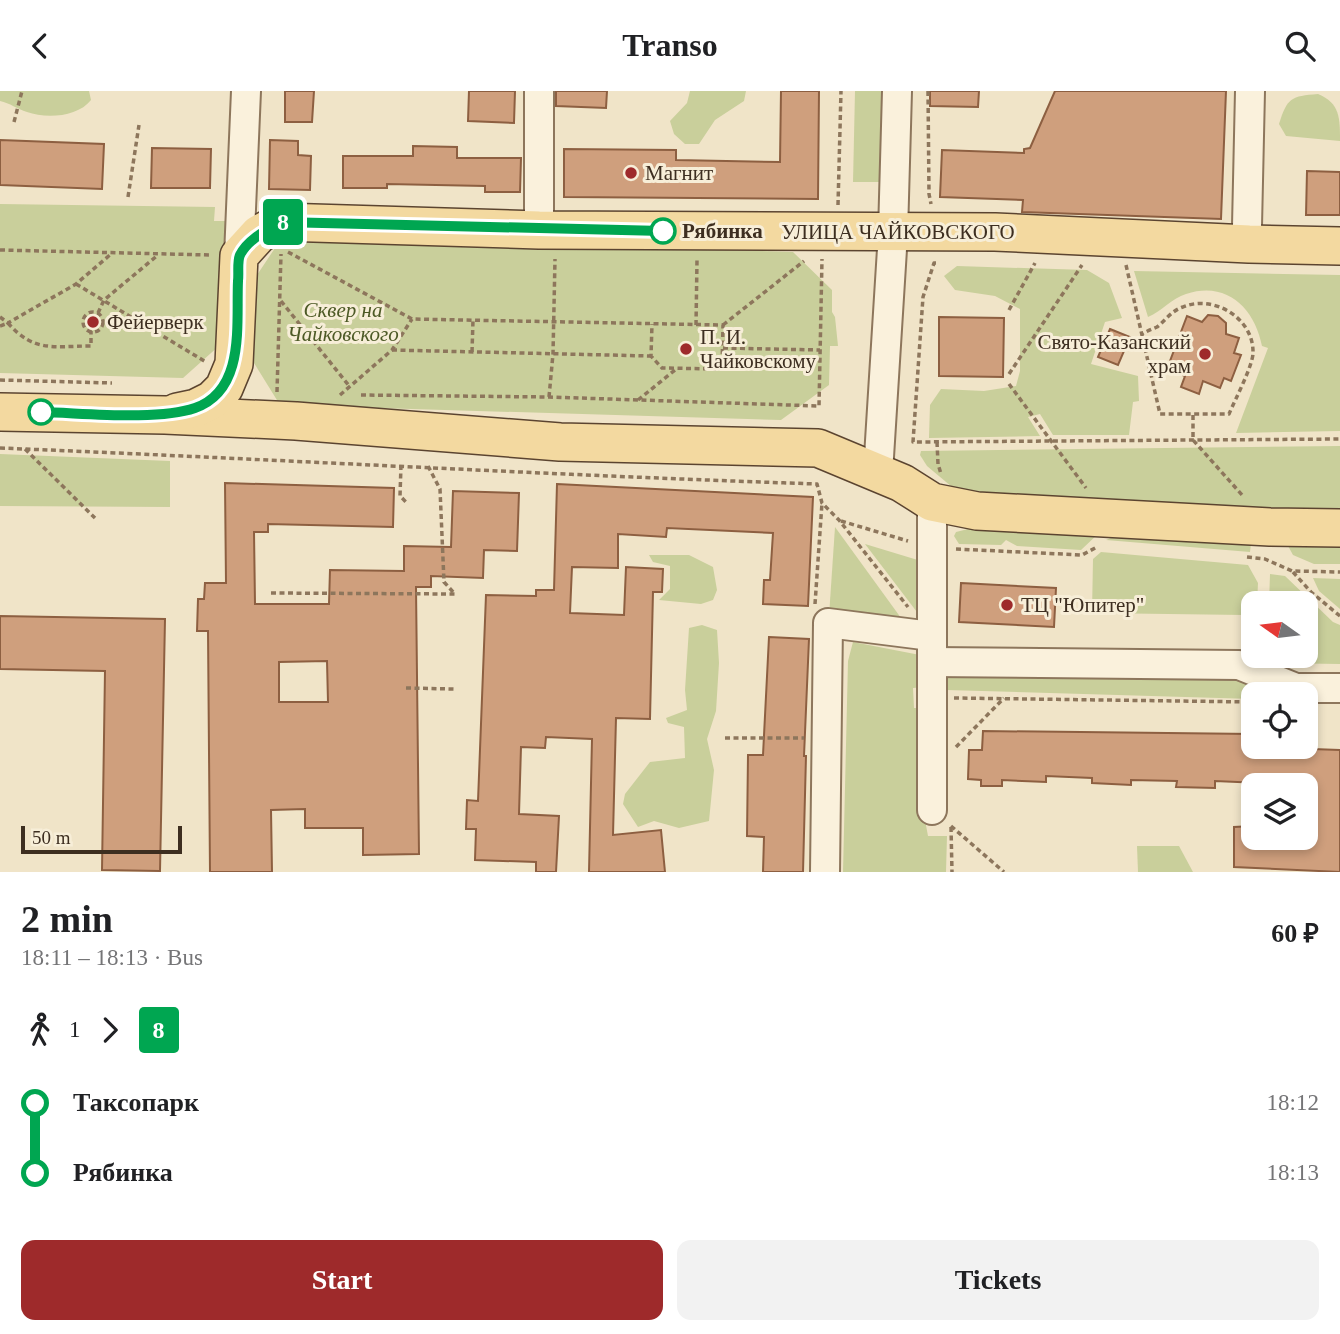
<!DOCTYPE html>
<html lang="en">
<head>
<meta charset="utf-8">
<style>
	body { margin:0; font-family:"Times New Roman",serif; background:#f2f2f2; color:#202124; height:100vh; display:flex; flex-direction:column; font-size:26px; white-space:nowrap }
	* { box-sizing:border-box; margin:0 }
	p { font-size:23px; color:#757577 }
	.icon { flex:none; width:38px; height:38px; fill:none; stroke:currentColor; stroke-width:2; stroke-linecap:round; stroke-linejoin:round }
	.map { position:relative; height:781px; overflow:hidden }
	.side { display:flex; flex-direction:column; background:#fff; flex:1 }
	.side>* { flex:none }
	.badge { padding:0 14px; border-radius:5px; font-size:24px; line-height:46px }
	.needle { width:46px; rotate:284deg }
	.controls { position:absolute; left:1241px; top:500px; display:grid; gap:14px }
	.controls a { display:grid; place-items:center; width:77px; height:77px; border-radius:14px; background:#fff; box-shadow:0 4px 10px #0003; font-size:35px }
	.scale { position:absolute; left:21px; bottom:18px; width:161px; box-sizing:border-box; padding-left:7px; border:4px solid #3d2e20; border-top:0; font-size:19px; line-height:24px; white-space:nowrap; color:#3d2e20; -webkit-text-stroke:5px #f7eed8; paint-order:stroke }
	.map>.badge { position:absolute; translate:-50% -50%; box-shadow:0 0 0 4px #fff }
	.legs { display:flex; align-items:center; gap:10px; height:77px; padding:0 21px; font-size:23px }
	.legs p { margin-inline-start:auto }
	.overview { display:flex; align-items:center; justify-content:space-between; height:119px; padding:0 21px }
	h1 { font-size:38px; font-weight:600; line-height:52px }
	.action { display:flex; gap:14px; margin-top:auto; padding:14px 21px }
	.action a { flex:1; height:80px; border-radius:14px; background:#9e2a2b; color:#fff; font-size:28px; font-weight:600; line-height:80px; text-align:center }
	.action a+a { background:#f2f2f2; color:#202124 }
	ul { padding:0 21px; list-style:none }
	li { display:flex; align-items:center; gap:24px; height:70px; font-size:26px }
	li i { display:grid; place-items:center; width:10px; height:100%; margin:0 9px; background:currentColor }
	li i::after { content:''; width:18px; height:18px; margin:-9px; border:5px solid; border-radius:50%; background:#fff }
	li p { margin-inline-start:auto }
	li:first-child i { background:linear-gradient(#0000 50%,currentColor 0) }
	li:last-child i { background:linear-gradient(currentColor 50%,#0000 0) }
	header { display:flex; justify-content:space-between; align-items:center; height:91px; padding:0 21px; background:#fff; font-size:32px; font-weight:600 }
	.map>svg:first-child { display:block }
</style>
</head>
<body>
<header><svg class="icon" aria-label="back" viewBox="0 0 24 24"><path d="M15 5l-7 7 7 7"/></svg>Transo<svg class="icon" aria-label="search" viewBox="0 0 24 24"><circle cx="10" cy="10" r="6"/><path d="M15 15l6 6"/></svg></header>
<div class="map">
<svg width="1340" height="781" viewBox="0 0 1340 781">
	<rect width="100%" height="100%" fill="#f0e4c8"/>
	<g fill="#c9cf9b">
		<path d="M0,0h89l2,9c-13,17 -45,19 -64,12 -10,-3 -17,-9 -27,-11z"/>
		<path d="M690,0h56l-2,10 -29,19 -16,24h-14l-11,-10 -4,-13 17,-18z"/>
		<path d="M855,0h37l-1,91h-38z"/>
		<path d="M1318,3c22,9 22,24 22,47l-54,-5 -7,-12c8,-26 12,-28 39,-30z"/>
		<path d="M0,113l215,3 -1,14h13l-7,124 -37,33 -183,-5z"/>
		<path d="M283,145l510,16 39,38v22l3,5 3,29h-8l-1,39 -48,35 -501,-15 -34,-55 5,-66z"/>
		<path d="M957,175l130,4 22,13 13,35 -17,4 -14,42 47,12 1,25 -6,1 -4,33h-76l-13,-21 -12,3 12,19 -111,2 1,-33 11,-16 43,2 32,-5 4,-15v-62l-25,-13 -40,-6 -11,-14z"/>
		<path d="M1134,180l206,4v156l-104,2 32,-85 -6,-2c-7,-37 -35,-66 -76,-52 -14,4 -24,17 -38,23z"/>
		<path d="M1340,355v64l-305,-4 -53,-8 -30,-11 -25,-21 -7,-11 1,-4z"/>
		<path d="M0,363l170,7v46l-170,-1z"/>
		<path d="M835,436l74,102 -80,-13z"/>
		<path d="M968,438l131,4 -18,17 -64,-4 -11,-6 -5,5 -42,-1 -5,-8 2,-4z"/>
		<path d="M1129,439l122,14 -1,8 -144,-12z"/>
		<path d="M1340,448v25h-26l-21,-9 -6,-11z"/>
		<path d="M865,453l56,17 -1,55z"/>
		<path d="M1101,461l147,13 10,18 -1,21h-4v52h2l-3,6 -8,-1v-46l-152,-2 1,-54z"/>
		<path d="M649,464h40l24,12 4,23 -4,10 -12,4 -42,-4 11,-11v-23l-17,-4z"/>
		<path d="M1270,483l15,2 48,46 7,3v39l-72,-1v-7h38v-52h-37z"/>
		<path d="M1313,487l27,1v30l-21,-18z"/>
		<path d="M702,534l15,5 2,33 -3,48 -9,28 7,31 -5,51 -30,7 -25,-7 -16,6 -15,-23 2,-10 25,-32 35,-4 -1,-31 -16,-4 -2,-5 21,-8 -2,-20 4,-62z"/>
		<path d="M853,551l67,13 5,32 -12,1 1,20h12l-1,112 3,16h19l-1,36h-103l5,-211z"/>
		<path d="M948,585l295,4 20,7 6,8h-16v4l-307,-9z"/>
		<path d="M1137,755h42l14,26h-55z"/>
	</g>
	<g fill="#cf9f7d" stroke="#8d5f41" stroke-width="2" fill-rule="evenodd">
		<path d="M285,0h29l-2,31h-27z"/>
		<path d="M469,0h46l-1,32 -46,-2z"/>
		<path d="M556,0h51l-1,17 -50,-2z"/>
		<path d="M781,0h38l-1,108 -254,-2v-48l112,1v10l104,2z"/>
		<path d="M930,0h49l-1,16 -48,-1z"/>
		<path d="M1055,0h171l-5,128 -199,-7 1,-12 -83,-3 2,-47 82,3v-4l6,-1z"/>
		<path d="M0,49l104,4 -2,45 -102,-4z"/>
		<path d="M270,49l28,1v14l13,1 -1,34 -41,-1z"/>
		<path d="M413,55l44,1v11h64l-1,34h-35v-6l-98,-2v4h-44v-32h70z"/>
		<path d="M152,57l59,1 -1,39h-59z"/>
		<path d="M1307,80l33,1v43h-34z"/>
		<path d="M1208,224l10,1 8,7v11l13,4 -5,15 7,2 -10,26 -7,-3 -4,10 -17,-7 -4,13 -18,-7 4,-11 -18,-7 20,-53 15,6z"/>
		<path d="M939,226l65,1 -1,59 -64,-1z"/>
		<path d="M1110,238l20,8 -12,28 -20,-8z"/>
		<path d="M225,392l169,5 -1,39 -125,-3v8h-14l1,72h74l1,-34 74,1v-25l47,1 2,-56 66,2 -2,58 -33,-1 -1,28 -52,-2v11h-15l3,267 -56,1v-27h-58v-19l-34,1 1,62h-62l-2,-241h-11l1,-32h6l1,-16h21zM327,570l1,41h-49v-40z"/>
		<path d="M557,393l256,13 -5,109 -45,-2 1,-24h6l3,-47 -106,-5 -1,9 -48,-3v34l-46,-1 -2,46 54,2 2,-48 37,2 -1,23h-9l-3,127 -34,-1 -3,117 48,-5 4,42h-76l3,-133 -46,-2 -1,11 -24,-1 -2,67 40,2 -3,56h-20v-10l-61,-2 1,-31h-10l1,-29 11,1 8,-206 50,1v-6h18z"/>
		<path d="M961,492l95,5 -2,39 -95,-5z"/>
		<path d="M0,525l165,3 -5,252 -58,-1 3,-199 -105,-2z"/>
		<path d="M769,546l40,2 -5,117h2l-3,116h-40l1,-35 -17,-1 1,-81h15z"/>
		<path d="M983,640l270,3v13l87,3v122l-106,-5v-40l19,-1v12h53v-52h-46v-3l-45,-2v7l-39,-1 1,-6 -46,-1v5l-39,-2v-5l-46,-2v6l-44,-2v6h-21v-6l-13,-1 1,-29h13z"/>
	</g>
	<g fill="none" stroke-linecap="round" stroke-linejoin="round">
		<g stroke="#8d765c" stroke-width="32">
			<g id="minor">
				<path d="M539,0v139"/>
				<path d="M1249,153l-2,-18 3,-135"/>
				<path d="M239,165l7,-165"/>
				<path d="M878,382l15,-240 4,-142"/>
				<path d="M932,411v308"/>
				<path d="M932,571l307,3 57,23h44"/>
				<path d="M825,781l3,-249 103,13"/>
			</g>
		</g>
		<g stroke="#5b4430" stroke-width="40">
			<g id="major">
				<path d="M0,321l165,3 131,6 264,21 258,6 84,35 30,19 45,9 293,16 70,1"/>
				<path d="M177,321l19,-4 16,-8 12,-12 10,-24 5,-108 20,-22 22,-12 258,8 456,2 254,12 91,2"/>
			</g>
		</g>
		<g stroke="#8d765c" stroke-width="3.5" stroke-dasharray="5 3.5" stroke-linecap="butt">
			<path d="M928,0l1,103 2,10"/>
			<path d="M14,31l8,-31"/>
			<path d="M128,106l11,-72"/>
			<path d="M838,114l3,-114"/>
			<path d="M0,159l211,5"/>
			<path d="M288,161l124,67 311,6 -1,44 -60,-1 -11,-12 1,-32"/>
			<path d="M936,172h-2l-11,34 -10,145 427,-3"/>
			<path d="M1126,174l34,149h69c6,-14 24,-49 24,-61 1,-35 -40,-59 -70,-46 -12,4 -17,13 -26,20 -5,2 -10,4 -15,7"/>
			<path d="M76,193l130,78"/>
			<path d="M281,210l69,86"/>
			<path d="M1009,219l26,-47"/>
			<circle cx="93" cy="231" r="10"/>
			<path d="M98,222l6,-13 54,-45"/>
			<path d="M0,226l8,6 68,-39 35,-30"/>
			<path d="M696,234l1,-65"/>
			<path d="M723,234l81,-64"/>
			<path d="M0,235l8,-3c26,30 46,23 83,23v-15"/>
			<path d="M723,257l97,2"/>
			<path d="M392,259l259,6"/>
			<path d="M472,261l1,-32"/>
			<path d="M1009,283l73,-109"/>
			<path d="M0,289l112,3"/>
			<path d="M1009,293l77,104"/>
			<path d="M277,301l4,-138"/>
			<path d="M340,304l52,-45 20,-31"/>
			<path d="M361,304l188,2 270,9 3,-147"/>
			<path d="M549,306l4,-43 2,-95"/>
			<path d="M638,309l37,-30"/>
			<path d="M1193,324v25l50,56"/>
			<path d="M937,351l1,22 3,10"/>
			<path d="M0,357c272,11 545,27 817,36l5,19 17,17 69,87"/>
			<path d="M25,358l70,69"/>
			<path d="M401,374l-1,31 7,7"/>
			<path d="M428,375l12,23 4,93 10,11"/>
			<path d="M841,430l67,20"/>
			<path d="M956,458l126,6 15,-8"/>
			<path d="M1247,466l18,2 27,12 48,1"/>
			<path d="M1293,481l18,20 29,24"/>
			<path d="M271,502l184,1"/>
			<path d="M815,513l7,-101"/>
			<path d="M406,597l48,1"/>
			<path d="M954,607l299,4"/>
			<path d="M725,647h79"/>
			<path d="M956,656l48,-49"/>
			<path d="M951,735l53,46"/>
			<path d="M951,736l1,45"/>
		</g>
		<use href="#minor" stroke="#faf1dc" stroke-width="28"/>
		<use href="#major" stroke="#f3d9a0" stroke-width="37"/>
	</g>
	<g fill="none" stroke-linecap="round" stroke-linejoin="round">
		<g stroke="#fff" stroke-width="16">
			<path id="line-1" d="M41,321c43,1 116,9 154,-4 51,-18 41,-84 43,-127 1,-7 -1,-20 2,-26 8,-16 27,-25 41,-33l382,9"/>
		</g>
		<use href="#line-1" stroke="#00a651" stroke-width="10"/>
	</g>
	<g fill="#9e2a2b" stroke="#f7eed8" stroke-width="2.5">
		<circle cx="631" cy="82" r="7"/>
		<circle cx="93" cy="231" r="7"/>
		<circle cx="686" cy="258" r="7"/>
		<circle cx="1205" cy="263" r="7"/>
		<circle cx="1007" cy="514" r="7"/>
	</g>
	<g fill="#fff" stroke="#00a651" stroke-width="3.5">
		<circle cx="663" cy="140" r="12"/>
		<circle cx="41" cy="321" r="12"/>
	</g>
	<g text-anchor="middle" stroke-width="6" stroke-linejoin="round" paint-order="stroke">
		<g font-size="21" fill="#3d2e20" stroke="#f7eed8" text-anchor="start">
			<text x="645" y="89">Магнит</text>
			<text x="107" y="238">Фейерверк</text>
			<text x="700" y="253">П. И.<tspan x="700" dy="24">Чайковскому</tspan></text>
			<text x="1191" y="258" text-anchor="end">Свято-Казанский<tspan x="1191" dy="24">храм</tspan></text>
			<text x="1021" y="521">ТЦ "Юпитер"</text>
		</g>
		<g font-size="21" font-weight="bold" fill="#3d2e20" stroke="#f7eed8" text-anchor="start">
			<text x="682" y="147">Рябинка</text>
		</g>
		<g font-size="21" fill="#3d2e20" stroke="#f7eed8">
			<text x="898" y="148">УЛИЦА ЧАЙКОВСКОГО</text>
		</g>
		<g font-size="21" font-style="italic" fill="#4d5a26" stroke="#f7eed8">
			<text x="343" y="226">Сквер на<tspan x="343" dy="24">Чайковского</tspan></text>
		</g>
	</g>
</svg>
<div class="controls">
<a><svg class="needle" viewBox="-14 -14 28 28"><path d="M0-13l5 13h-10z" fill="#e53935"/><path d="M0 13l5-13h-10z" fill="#757577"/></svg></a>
<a><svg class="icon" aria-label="locate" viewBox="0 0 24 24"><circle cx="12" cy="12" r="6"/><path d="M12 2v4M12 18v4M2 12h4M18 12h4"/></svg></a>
<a><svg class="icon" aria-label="layers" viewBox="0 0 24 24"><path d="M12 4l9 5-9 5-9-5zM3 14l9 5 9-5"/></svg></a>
</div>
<div class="scale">50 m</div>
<b class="badge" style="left:283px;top:131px;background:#00a651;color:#fff">8</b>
</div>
<section class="side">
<div class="overview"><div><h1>2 min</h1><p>18:11 – 18:13 · Bus</p></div><b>60 ₽</b></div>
<div class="legs"><svg class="icon" aria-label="walk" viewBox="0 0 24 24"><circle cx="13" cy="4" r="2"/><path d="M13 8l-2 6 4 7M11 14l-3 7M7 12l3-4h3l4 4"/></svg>1<svg class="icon" aria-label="forward" viewBox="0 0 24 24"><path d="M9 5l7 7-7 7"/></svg><b class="badge" style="background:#00a651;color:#fff">8</b></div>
<ul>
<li><i style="color:#00a651"></i><b>Таксопарк</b><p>18:12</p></li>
<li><i style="color:#00a651"></i><b>Рябинка</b><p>18:13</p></li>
</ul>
<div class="action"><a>Start</a><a>Tickets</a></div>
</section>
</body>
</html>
